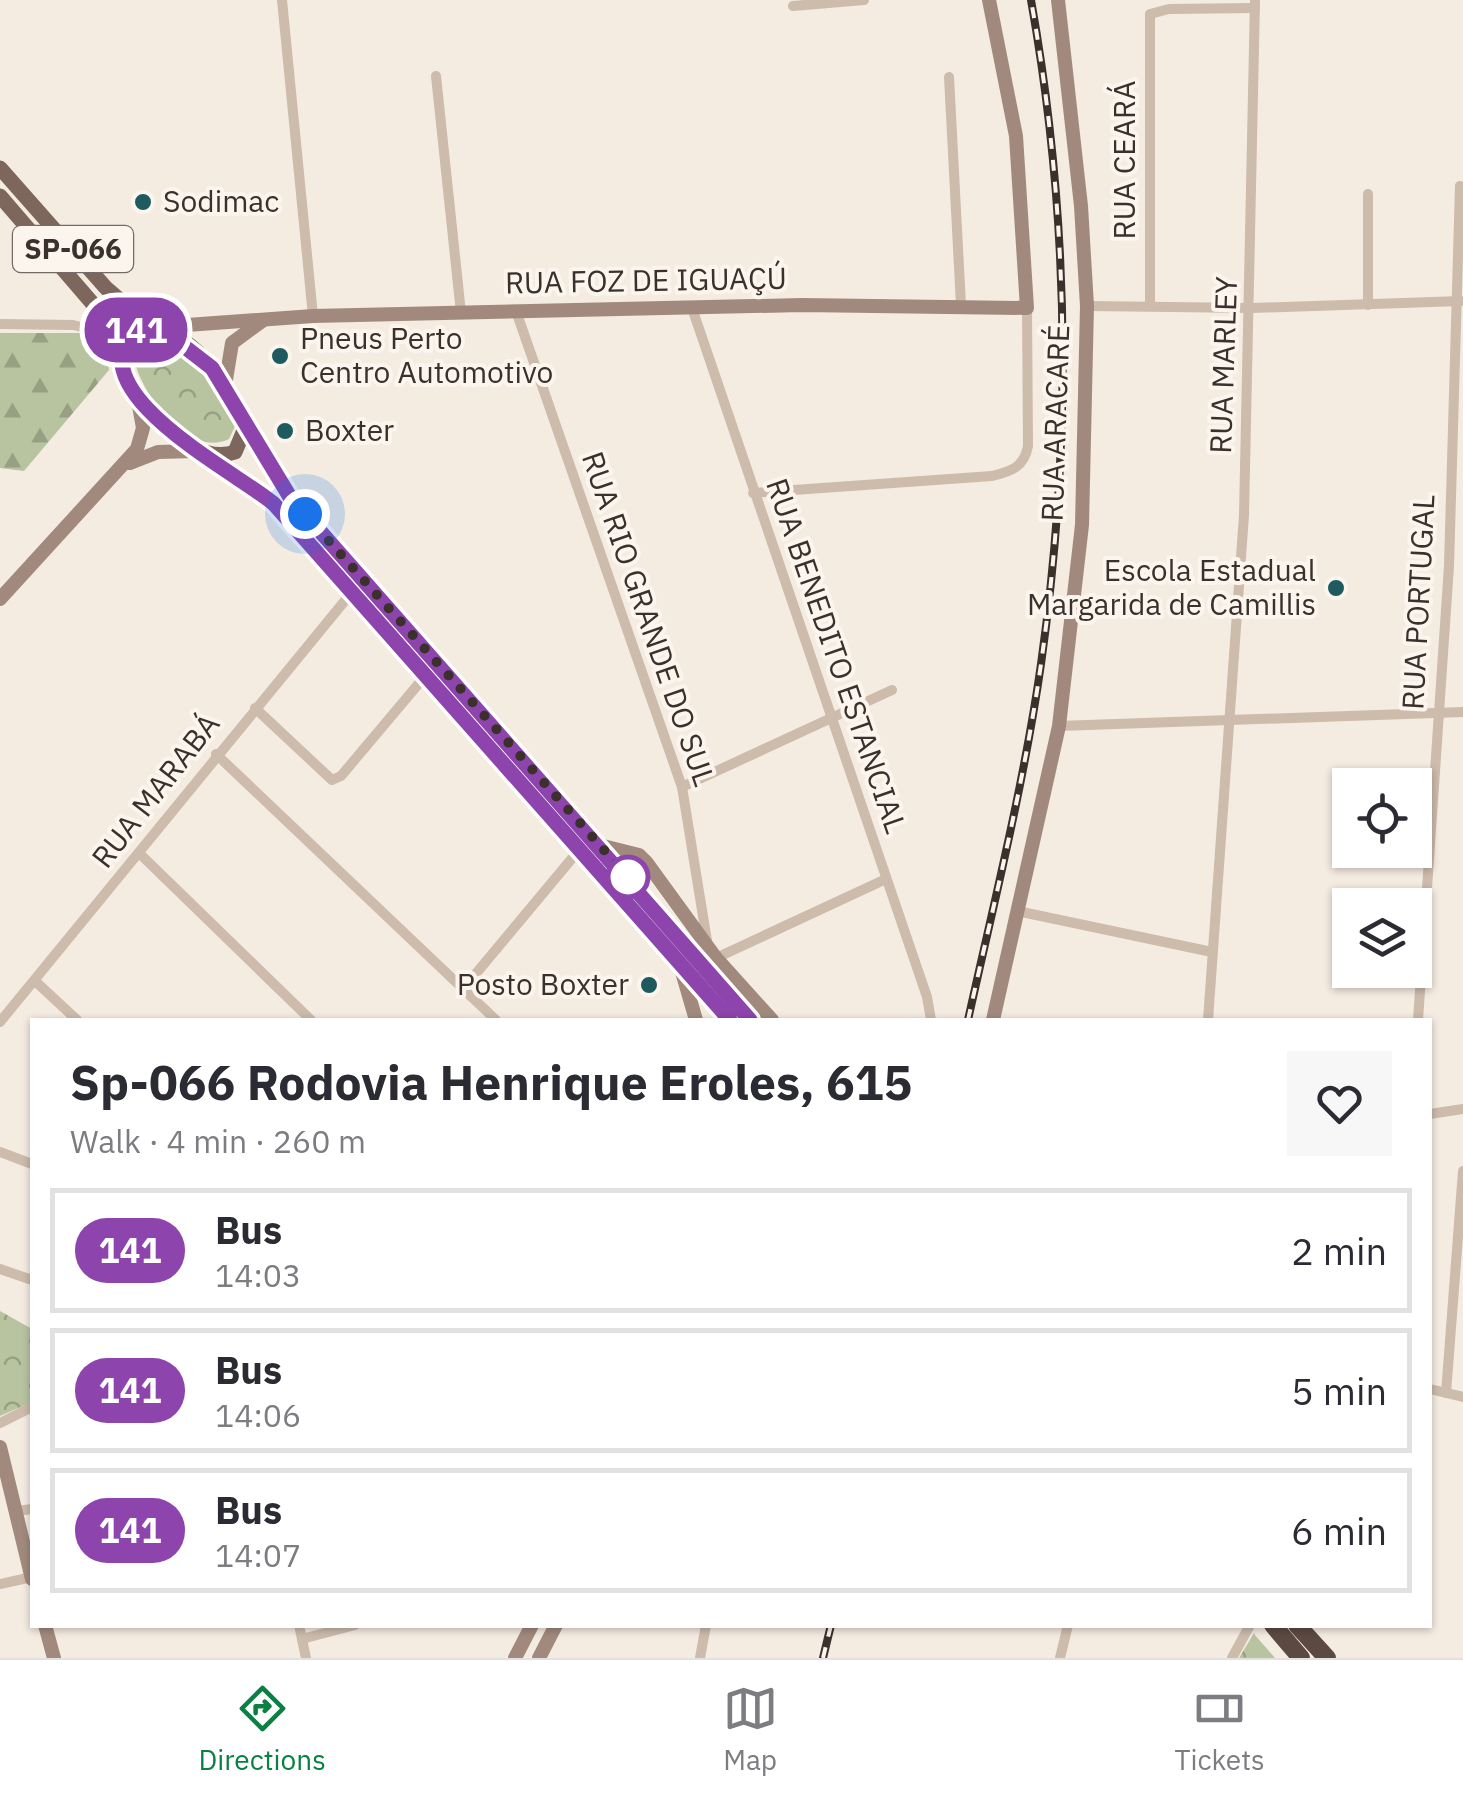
<!DOCTYPE html>
<html lang="en">
<head>
<meta charset="utf-8">
<style>
	body { margin:0; font-family:"IBM Plex Sans",sans-serif; background:#f7f7f7; color:#2b2b33; height:100vh; display:flex; flex-direction:column; font-size:38px; white-space:nowrap }
	* { box-sizing:border-box; margin:0 }
	p { font-size:32px; color:#7c7c81 }
	.icon { flex:none; width:55px; height:55px; fill:none; stroke:currentColor; stroke-width:2; stroke-linecap:round; stroke-linejoin:round }
	.map { position:relative; flex:1; overflow:hidden }
	.drawer { position:absolute; left:30px; top:1018px; width:1402px; height:610px; display:flex; flex-direction:column; background:#fff; border-radius:0px; box-shadow:0 2px 8px #0004 }
	.drawer>* { flex:none }
	.badge { padding:0 20px; border-radius:32px; font-size:35px; line-height:65px }
	.controls { position:absolute; left:1332px; top:768px; display:grid; gap:20px }
	.controls a { display:grid; place-items:center; width:100px; height:100px; border-radius:0px; background:#fff; box-shadow:0 2px 8px #0004; font-size:50px }
	.you { position:absolute; width:50px; height:50px; margin:-25px; border:8px solid #fff; border-radius:50%; background:#1a73e8; box-shadow:0 0 0 15px #1a73e833 }
	.map>.badge { position:absolute; translate:-50% -50%; box-shadow:0 0 0 5px #fff }
	.round { display:grid; place-items:center; flex:none; width:105px; height:105px; border-radius:0px; background:#f7f7f7 }
	.headline { display:flex; align-items:center; justify-content:space-between; height:170px; padding:0 40px }
	h1 { font-size:48px; font-weight:700; line-height:75px }
	ul { padding:0; list-style:none }
	li { display:flex; align-items:center; gap:30px; height:125px; margin:0 20px 15px; padding:0 20px; border:5px solid #e1e1e2; border-radius:0px }
	li div { flex:1 }
	li b { display:block; font-size:38px }
	li em { font-style:normal }
	li .badge { min-width:110px; font-weight:700; text-align:center }
	.menu { display:flex; justify-content:space-around; align-items:center; height:140px; border-top:2px solid #e1e1e2; background:#fff; font-size:28px; color:#7c7c81 }
	.menu a { display:grid; justify-items:center; gap:5px }
	.menu .on { color:#0b8043 }
	.map>svg:first-child { display:block }
</style>
</head>
<body>
<div class="map">
<svg width="1463" height="1658" viewBox="0 0 1463 1658">
	<defs>
		<pattern id="forest-firs" width="22" height="20" patternUnits="userSpaceOnUse" patternTransform="scale(2.5)"><rect width="22" height="20" fill="#b8c4a0"/><path d="M5 1l3.5 6h-7zM16 11l3.5 6h-7z" fill="#97a083"/></pattern>
		<pattern id="park-crowns" width="20" height="18" patternUnits="userSpaceOnUse" patternTransform="scale(2.5)"><rect width="20" height="18" fill="#b8c4a0"/><path d="M2 6a3 3 0 1 1 6 0M12 15a3 3 0 1 1 6 0" fill="none" stroke="#97a083"/></pattern>
	</defs>
	<rect width="100%" height="100%" fill="#f4ebe1"/>
	<path fill="url(#forest-firs)" d="M0,333h89l19,22 1,15 -85,101 -24,-3z"/>
	<g fill="url(#park-crowns)">
		<path d="M146,337c41,8 75,51 90,87l-7,15c-45,22 -100,-59 -97,-98z"/>
		<path d="M0,1311l32,18v73l-32,14z"/>
		<path d="M1254,1633v1l21,24h-36z"/>
	</g>
	<g fill="none" stroke-linecap="round" stroke-linejoin="round">
		<g stroke="#cdbbac" stroke-width="10">
			<path d="M282,0l31,316"/>
			<path d="M793,6l71,-6"/>
			<path d="M436,76l25,237"/>
			<path d="M949,77l12,228"/>
			<path d="M1368,194v111"/>
			<path d="M1087,306l165,2 209,-7"/>
			<path d="M1150,306v-292l19,-5 86,-1"/>
			<path d="M692,308l235,689 4,23"/>
			<path d="M516,311l166,476 26,160"/>
			<path d="M0,324l73,1 35,8"/>
			<path d="M753,493l239,-17c20,-5 32,-9 36,-30l-1,-138"/>
			<path d="M255,708l77,72 9,-4 85,-101"/>
			<path d="M1059,726l404,-14"/>
			<path d="M216,754l280,266"/>
			<path d="M682,787l210,-97"/>
			<path d="M139,853l172,167"/>
			<path d="M1017,911l195,41"/>
			<path d="M716,958l170,-79"/>
			<path d="M35,981l42,39"/>
			<path d="M463,989l116,-139"/>
			<path d="M1208,1020l36,-505 11,-515"/>
			<path d="M1418,1020l31,-454 11,-380"/>
			<path d="M0,1022l352,-430"/>
			<path d="M1430,1114l33,-5"/>
			<path d="M0,1152l32,12"/>
			<path d="M0,1269l32,11"/>
			<path d="M1430,1389l33,8"/>
			<path d="M1446,1393l17,-222"/>
			<path d="M0,1423l32,-16"/>
			<path d="M17,1511l15,-2"/>
			<path d="M0,1584l32,-7"/>
			<path d="M299,1625l7,33"/>
			<path d="M302,1639l53,-14"/>
			<path d="M700,1658l6,-33"/>
			<path d="M1060,1658l8,-33"/>
			<path d="M1232,1658l18,-33"/>
		</g>
		<g stroke="#a18a7d" stroke-width="14">
			<path d="M159,327l154,-11 489,-11 225,3 -11,-172 -27,-136"/>
			<path d="M225,386l7,-43 30,-22"/>
			<path d="M130,463l28,-11 37,-1"/>
			<path d="M0,599l137,-150 6,-21 -5,-28"/>
			<path d="M599,845l40,10 8,8 69,95 56,62"/>
			<path d="M680,965l16,55"/>
			<path d="M993,1020l66,-294 23,-201 5,-219 -6,-100 -23,-206"/>
			<path d="M0,1447l32,132"/>
			<path d="M45,1625l9,33"/>
			<path d="M515,1658l17,-33"/>
			<path d="M539,1658l17,-33"/>
		</g>
		<g stroke="#7d675c" stroke-width="15">
			<path d="M0,168l106,120 44,38"/>
			<path d="M0,196l93,108 28,56"/>
			<path d="M154,326c42,13 80,60 91,102l-10,24c-51,19 -140,-78 -101,-121z"/>
			<path d="M242,416l48,81 460,523"/>
			<path d="M201,453l73,51 456,516"/>
		</g>
		<g stroke="#5c4a42" stroke-width="18">
			<path d="M1273,1625l28,33"/>
			<path d="M1297,1625l30,33"/>
		</g>
		<g stroke="#3b302b" stroke-width="8">
			<g id="rail">
				<path d="M968,1020c26,-118 56,-236 73,-356 31,-220 29,-445 -10,-664"/>
				<path d="M823,1658l8,-33"/>
			</g>
		</g>
		<use href="#rail" stroke="#fbf5ee" stroke-width="4" stroke-dasharray="11" stroke-linecap="butt"/>
	</g>
	<g fill="none" stroke-linecap="round" stroke-linejoin="round">
		<g stroke="#fff" stroke-width="22">
			<path id="line" d="M730,1020l-456,-516c-36,-31 -197,-111 -140,-173l25,-4 53,41 78,129 460,523"/>
		</g>
		<use href="#line" stroke="#8e44ad" stroke-width="15"/>
		<path stroke="#3b302b" stroke-width="10" stroke-dasharray="0 18" d="M305,514l323,363"/>
	</g>
	<g fill="#1f5a5e" stroke="#fbf5ee" stroke-width="4">
		<circle cx="143" cy="202" r="10"/>
		<circle cx="280" cy="356" r="10"/>
		<circle cx="285" cy="431" r="10"/>
		<circle cx="1336" cy="588" r="10"/>
		<circle cx="649" cy="985" r="10"/>
	</g>
	<circle fill="#fff" stroke="#8e44ad" stroke-width="5" cx="628" cy="877" r="20"/>
	<g text-anchor="middle" stroke-width="8" stroke-linejoin="round" paint-order="stroke">
		<rect fill="#fbf5ee" stroke="#756b66" stroke-width="2.5" x="13" y="226" width="120" height="46" rx="8"/>
		<g font-size="28" font-weight="bold" fill="#3b302b">
			<text x="73" y="259">SP-066</text>
		</g>
		<g font-size="30" fill="#3b302b" stroke="#fbf5ee">
			<text transform="translate(1125 160) rotate(-90)" y="10">RUA CEARÁ</text>
			<text transform="translate(646 281) rotate(-1)" y="10">RUA FOZ DE IGUAÇÚ</text>
			<text transform="translate(1224 365) rotate(-88)" y="10">RUA MARLEY</text>
			<text transform="translate(1056 423) rotate(-88)" y="10">RUA ARACARÉ</text>
			<text transform="translate(1419 602) rotate(-87)" y="10">RUA PORTUGAL</text>
			<text transform="translate(648 619) rotate(71)" y="10">RUA RIO GRANDE DO SUL</text>
			<text transform="translate(836 656) rotate(71)" y="10">RUA BENEDITO ESTANCIAL</text>
			<text transform="translate(156 791) rotate(-52)" y="10">RUA MARABÁ</text>
		</g>
		<g font-size="30" fill="#3b302b" stroke="#fbf5ee" text-anchor="start">
			<text x="163" y="212">Sodimac</text>
			<text x="300" y="349">Pneus Perto<tspan x="300" dy="34">Centro Automotivo</tspan></text>
			<text x="305" y="441">Boxter</text>
			<text x="1316" y="581" text-anchor="end">Escola Estadual<tspan x="1316" dy="34">Margarida de Camillis</tspan></text>
			<text x="629" y="995" text-anchor="end">Posto Boxter</text>
		</g>
	</g>
</svg>
<div class="controls">
<a><svg class="icon" aria-label="locate" viewBox="0 0 24 24"><circle cx="12" cy="12" r="6"/><path d="M12 2v4M12 18v4M2 12h4M18 12h4"/></svg></a>
<a><svg class="icon" aria-label="layers" viewBox="0 0 24 24"><path d="M12 4l9 5-9 5-9-5zM3 14l9 5 9-5"/></svg></a>
</div>
<div class="you" style="left:305px;top:514px"></div>
<b class="badge" style="left:136px;top:330px;background:#8e44ad;color:#fff">141</b>
<section class="drawer">
<div class="headline"><div><h1>Sp-066 Rodovia Henrique Eroles, 615</h1><p>Walk · 4 min · 260 m</p></div><a class="round"><svg class="icon" aria-label="heart" viewBox="0 0 24 24"><path d="M12 20l-8-8c-3-5 5-10 8-4 3-6 11-1 8 4z"/></svg></a></div>
<ul>
<li><span class="badge" style="background:#8e44ad;color:#fff">141</span><div><b>Bus</b><p>14:03</p></div><em>2 min</em></li>
<li><span class="badge" style="background:#8e44ad;color:#fff">141</span><div><b>Bus</b><p>14:06</p></div><em>5 min</em></li>
<li><span class="badge" style="background:#8e44ad;color:#fff">141</span><div><b>Bus</b><p>14:07</p></div><em>6 min</em></li>
</ul>
</section>
</div>
<nav class="menu">
<a class="on"><svg class="icon" aria-label="directions" viewBox="0 0 24 24"><path d="M12 3l9 9-9 9-9-9zM9 14v-3h6M13 9l2 2-2 2"/></svg>Directions</a>
<a><svg class="icon" aria-label="map" viewBox="0 0 24 24"><path d="M3 6l6-2 6 2 6-2v14l-6 2-6-2-6 2zM9 4v14M15 6v14"/></svg>Map</a>
<a><svg class="icon" aria-label="tickets" viewBox="0 0 24 24"><path d="M3 7h18v10H3zM15 7v10"/></svg>Tickets</a>
</nav>
</body>
</html>
